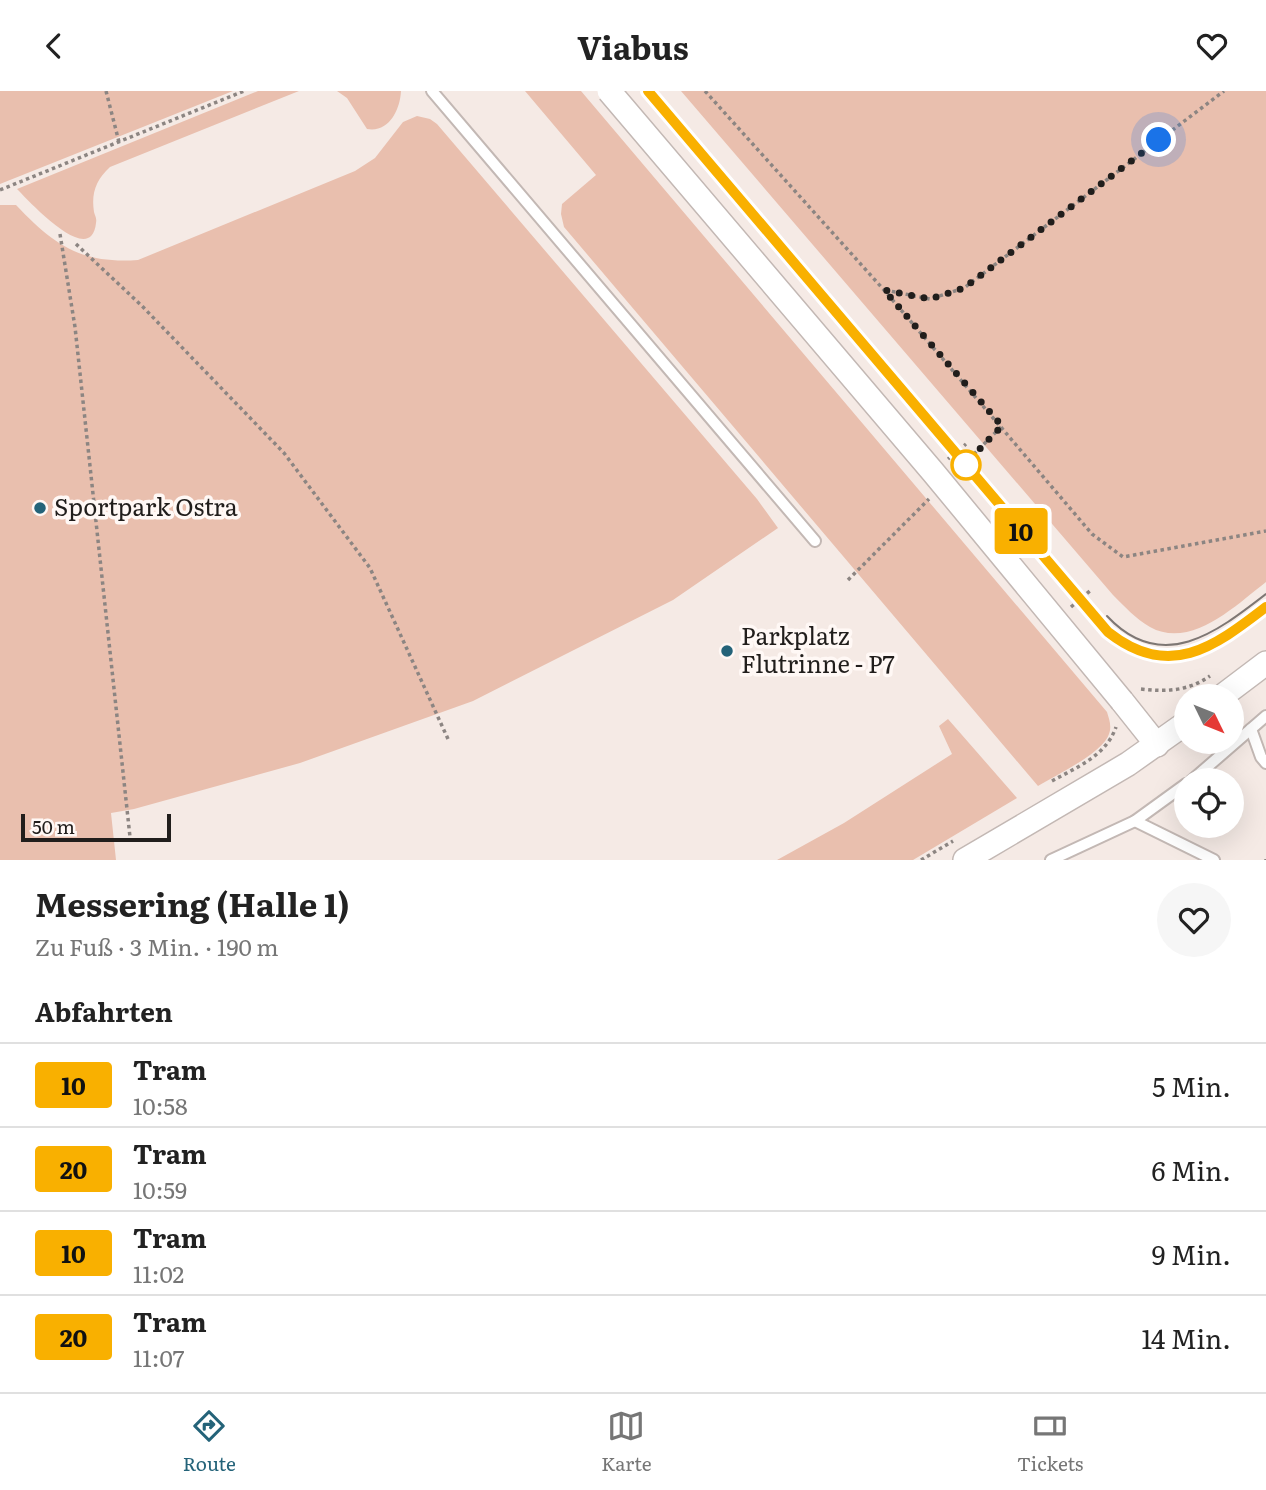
<!DOCTYPE html>
<html lang="de">
<head>
<meta charset="utf-8">
<style>
	body { margin:0; font-family:Literata,serif; background:#f6f6f6; color:#222; height:100vh; display:flex; flex-direction:column; font-size:26px; white-space:nowrap }
	* { box-sizing:border-box; margin:0 }
	p { font-size:23px; color:#767676 }
	.icon { flex:none; width:38px; height:38px; fill:none; stroke:currentColor; stroke-width:2; stroke-linecap:round; stroke-linejoin:round }
	.map { position:relative; height:769px; overflow:hidden }
	.drawer { display:flex; flex-direction:column; background:#fff; flex:1 }
	.drawer>* { flex:none }
	.badge { padding:0 14px; border-radius:5px; font-size:24px; line-height:46px }
	.needle { width:46px; rotate:133deg }
	.fabs { position:absolute; left:1174px; top:593px; display:grid; gap:14px }
	.fabs a { display:grid; place-items:center; width:70px; height:70px; border-radius:50%; background:#fff; box-shadow:0 7px 28px #0002; font-size:35px }
	.scale { position:absolute; left:21px; bottom:18px; width:150px; box-sizing:border-box; padding-left:7px; border:4px solid #211e1c; border-top:0; font-size:19px; line-height:24px; white-space:nowrap; color:#211e1c; -webkit-text-stroke:5px #fff8f5; paint-order:stroke }
	.you { position:absolute; width:35px; height:35px; margin:-18px; border:5px solid #fff; border-radius:50%; background:#1a73e8; box-shadow:0 0 0 10px #1a73e833 }
	.map>.badge { position:absolute; translate:-50% -50%; box-shadow:0 0 0 4px #fff }
	h2 { padding:0 35px; font-size:26px; line-height:63px }
	.round { display:grid; place-items:center; flex:none; width:74px; height:74px; border-radius:37px; background:#f6f6f6 }
	.summary { display:flex; align-items:center; justify-content:space-between; height:119px; padding:0 35px }
	h1 { font-size:33px; font-weight:700; line-height:52px }
	ul { padding:0; list-style:none }
	li { display:flex; align-items:center; gap:21px; height:84px; padding:0 35px; border-top:2px solid #e0e0e0 }
	li div { flex:1 }
	li b { display:block; font-size:26px }
	li em { font-style:normal }
	li .badge { min-width:77px; font-weight:700; text-align:center }
	header { display:flex; justify-content:space-between; align-items:center; height:91px; padding:0 35px; background:#fff; font-size:32px; font-weight:700 }
	.tab-bar { display:flex; justify-content:space-around; align-items:center; height:98px; border-top:2px solid #e0e0e0; background:#fff; font-size:19px; color:#767676 }
	.tab-bar a { display:grid; justify-items:center; gap:4px }
	.tab-bar .on { color:#246379 }
	.map>svg:first-child { display:block }
</style>
</head>
<body>
<header><svg class="icon" aria-label="back" viewBox="0 0 24 24"><path d="M15 5l-7 7 7 7"/></svg>Viabus<svg class="icon" aria-label="heart" viewBox="0 0 24 24"><path d="M12 20l-8-8c-3-5 5-10 8-4 3-6 11-1 8 4z"/></svg></header>
<div class="map">
<svg width="1266" height="769" viewBox="0 0 1266 769">
	<rect width="100%" height="100%" fill="#f5eae5"/>
	<g fill="#e9bfae">
		<path d="M0,0h233l-233,93z"/>
		<path d="M258,0h41l-189,76c-14,13 -19,26 -16,45 1,4 3,6 2,11 -5,47 -69,-24 -79,-34z"/>
		<path d="M337,0h64c-1,20 -13,42 -34,38l-20,-31z"/>
		<path d="M525,0h56l526,621c2,7 5,14 2,22 -6,19 -53,41 -71,52l-474,-559 -3,-13 1,-10 34,-29z"/>
		<path d="M681,0h585v491c-30,23 -75,68 -116,45 -14,-8 -26,-21 -37,-32z"/>
		<path d="M417,25l13,3 7,5 320,375 21,29 -105,72 -200,101 -173,62 -166,46 -23,4 5,47h-116v-655h16c38,40 65,59 122,55l217,-89 20,-13 28,-36z"/>
		<path d="M948,628l69,79 -104,62h-136l67,-37 108,-69 -13,-28z"/>
	</g>
	<g fill="none" stroke-linecap="round" stroke-linejoin="round">
		<g stroke="#c3b8b4" stroke-width="14">
			<g id="lane">
				<path d="M432,0l383,450"/>
				<path d="M1251,638l10,28 5,6"/>
				<path d="M1191,690l75,-65"/>
				<path d="M1135,730l79,39"/>
				<path d="M1051,769l84,-39 51,-37"/>
			</g>
		</g>
		<g stroke="#c3b8b4" stroke-width="26">
			<g id="street">
				<path d="M1221,606l45,-34"/>
				<path d="M1122,610l35,44"/>
				<path d="M965,769l163,-96 58,-41"/>
			</g>
		</g>
		<g stroke="#8c8582" stroke-width="3.5" stroke-dasharray="3.5 3.5" stroke-linecap="butt">
			<path d="M106,0l13,51"/>
			<path d="M705,0l179,199 208,244 31,23 143,-26"/>
			<path d="M0,99l244,-99"/>
			<path d="M60,143l15,93 55,510"/>
			<path d="M76,153l66,62 142,147 86,115 78,171"/>
			<path d="M885,199l45,9 34,-11 260,-197"/>
			<path d="M948,368l18,-15"/>
			<path d="M959,378l43,-43"/>
			<path d="M848,489l81,-81"/>
			<path d="M1071,516l20,-17"/>
			<path d="M1141,598c26,3 47,2 69,-13"/>
			<path d="M1052,690c25,-14 54,-25 64,-54"/>
			<path d="M921,769l32,-19"/>
			<path d="M1266,769v-1"/>
		</g>
		<use href="#lane" stroke="#fff" stroke-width="10"/>
		<use href="#street" stroke="#fff" stroke-width="23"/>
		<g stroke="#7e7774" stroke-width="2">
			<path d="M648,0l460,541c61,48 105,16 158,-25"/>
			<path d="M1107,525c55,59 110,16 159,-22"/>
		</g>
		<g stroke="#c3b8b4" stroke-width="26" stroke-linecap="butt">
			<path id="street-bridge" d="M609,0l324,381 189,229"/>
		</g>
		<use href="#street-bridge" stroke="#fff" stroke-width="23"/>
	</g>
	<g fill="none" stroke-linecap="round" stroke-linejoin="round">
		<g stroke="#fff" stroke-width="16">
			<path id="line" d="M648,0l460,541c61,48 105,16 158,-25"/>
		</g>
		<use href="#line" stroke="#f9b000" stroke-width="10"/>
		<path stroke="#211e1c" stroke-width="7" stroke-dasharray="0 12.6" d="M966,374h-2l38,-39 -118,-136 46,9 34,-11 195,-148"/>
	</g>
	<circle fill="#fff" stroke="#f9b000" stroke-width="3.5" cx="966" cy="374" r="14"/>
	<g fill="#246379" stroke="#fff8f5" stroke-width="2.5">
		<circle cx="40" cy="417" r="7"/>
		<circle cx="727" cy="560" r="7"/>
	</g>
	<g text-anchor="middle" stroke-width="7" stroke-linejoin="round" paint-order="stroke">
		<g font-size="24" fill="#211e1c" stroke="#fff8f5" text-anchor="start">
			<text x="54" y="425">Sportpark Ostra</text>
			<text x="741" y="554">Parkplatz<tspan x="741" dy="28">Flutrinne - P7</tspan></text>
		</g>
	</g>
</svg>
<div class="fabs">
<a><svg class="needle" viewBox="-14 -14 28 28"><path d="M0-13l5 13h-10z" fill="#e53935"/><path d="M0 13l5-13h-10z" fill="#767676"/></svg></a>
<a><svg class="icon" aria-label="locate" viewBox="0 0 24 24"><circle cx="12" cy="12" r="6"/><path d="M12 2v4M12 18v4M2 12h4M18 12h4"/></svg></a>
</div>
<div class="scale">50 m</div>
<div class="you" style="left:1159px;top:49px"></div>
<b class="badge" style="left:1021px;top:440px;background:#f9b000;color:#111">10</b>
</div>
<section class="drawer">
<div class="summary"><div><h1>Messering (Halle 1)</h1><p>Zu Fuß · 3 Min. · 190 m</p></div><a class="round"><svg class="icon" aria-label="heart" viewBox="0 0 24 24"><path d="M12 20l-8-8c-3-5 5-10 8-4 3-6 11-1 8 4z"/></svg></a></div>
<h2>Abfahrten</h2>
<ul>
<li><span class="badge" style="background:#f9b000;color:#111">10</span><div><b>Tram</b><p>10:58</p></div><em>5 Min.</em></li>
<li><span class="badge" style="background:#f9b000;color:#111">20</span><div><b>Tram</b><p>10:59</p></div><em>6 Min.</em></li>
<li><span class="badge" style="background:#f9b000;color:#111">10</span><div><b>Tram</b><p>11:02</p></div><em>9 Min.</em></li>
<li><span class="badge" style="background:#f9b000;color:#111">20</span><div><b>Tram</b><p>11:07</p></div><em>14 Min.</em></li>
</ul>
</section>
<nav class="tab-bar">
<a class="on"><svg class="icon" aria-label="directions" viewBox="0 0 24 24"><path d="M12 3l9 9-9 9-9-9zM9 14v-3h6M13 9l2 2-2 2"/></svg>Route</a>
<a><svg class="icon" aria-label="map" viewBox="0 0 24 24"><path d="M3 6l6-2 6 2 6-2v14l-6 2-6-2-6 2zM9 4v14M15 6v14"/></svg>Karte</a>
<a><svg class="icon" aria-label="tickets" viewBox="0 0 24 24"><path d="M3 7h18v10H3zM15 7v10"/></svg>Tickets</a>
</nav>
</body>
</html>
